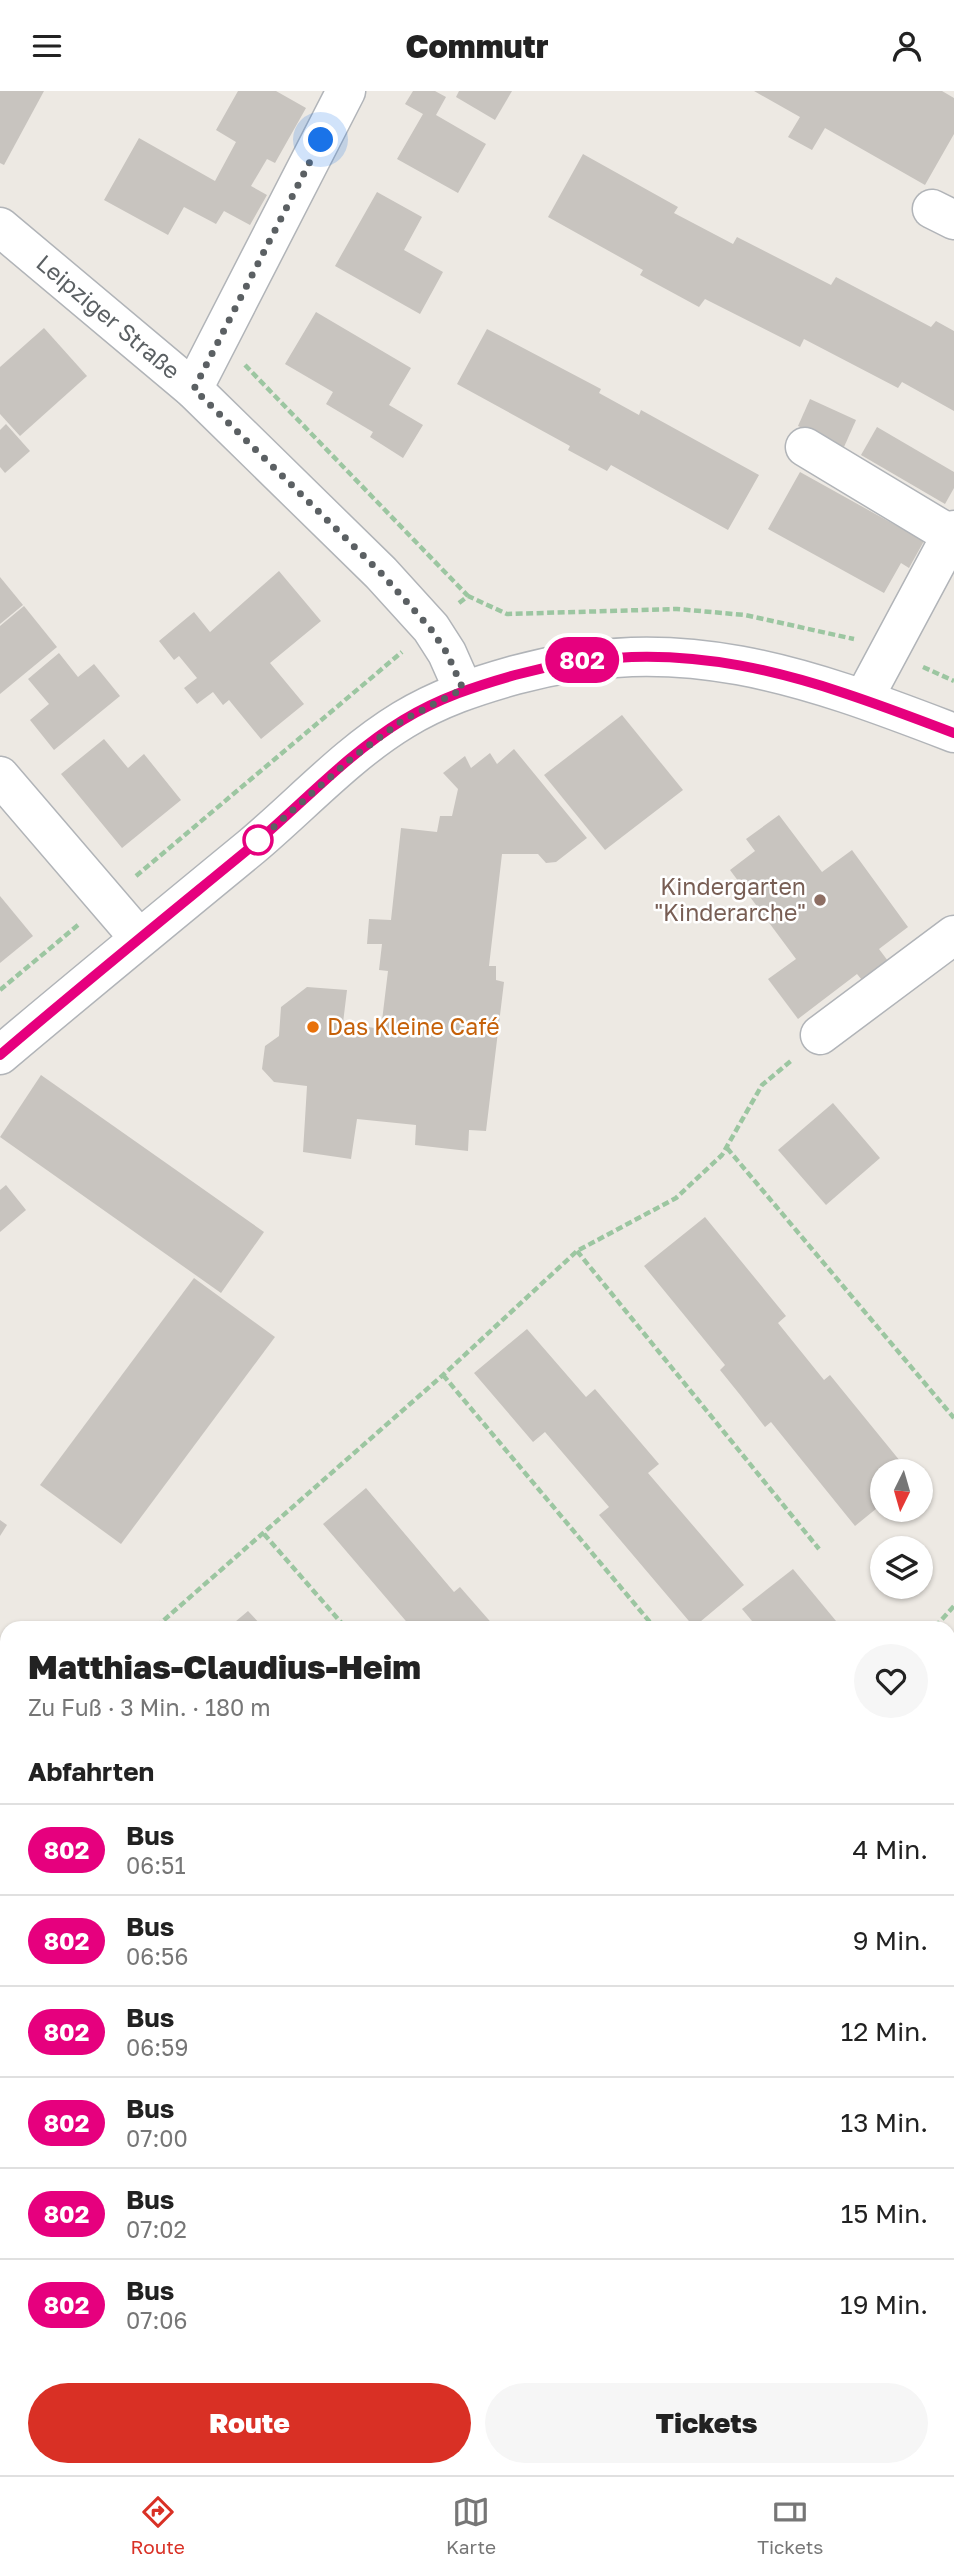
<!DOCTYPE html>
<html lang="de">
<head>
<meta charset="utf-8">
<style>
	body { margin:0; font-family:"Golos Text",sans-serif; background:#f6f6f6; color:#222; height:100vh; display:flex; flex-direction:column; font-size:26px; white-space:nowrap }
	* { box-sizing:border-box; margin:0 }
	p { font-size:23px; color:#767676 }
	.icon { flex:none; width:38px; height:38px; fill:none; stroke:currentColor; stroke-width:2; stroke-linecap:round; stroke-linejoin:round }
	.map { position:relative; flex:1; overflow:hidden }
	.panel { position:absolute; left:0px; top:1530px; width:956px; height:856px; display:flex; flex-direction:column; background:#fff; border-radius:21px 21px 0 0; box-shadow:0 2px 5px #0004 }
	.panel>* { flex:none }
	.badge { padding:0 14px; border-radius:23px; font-size:24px; line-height:46px }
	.needle { width:46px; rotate:185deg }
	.buttons { position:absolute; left:870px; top:1368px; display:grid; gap:14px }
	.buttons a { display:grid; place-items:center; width:63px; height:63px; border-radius:50%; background:#fff; box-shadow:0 2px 5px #0004; font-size:35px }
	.you { position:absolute; width:35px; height:35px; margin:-18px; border:5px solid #fff; border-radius:50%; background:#1a73e8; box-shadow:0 0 0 10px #1a73e833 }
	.map>.badge { position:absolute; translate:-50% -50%; box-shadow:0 0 0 4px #fff }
	h2 { padding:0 28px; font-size:26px; line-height:63px }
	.round { display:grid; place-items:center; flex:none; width:74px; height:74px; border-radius:37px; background:#f6f6f6 }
	.summary { display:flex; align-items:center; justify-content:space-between; height:119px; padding:0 28px }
	h1 { font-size:33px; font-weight:800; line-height:52px }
	.primary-button { display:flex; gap:14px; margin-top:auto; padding:14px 28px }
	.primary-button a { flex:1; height:80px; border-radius:42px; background:#d93025; color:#fff; font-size:28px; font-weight:800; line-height:80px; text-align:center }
	.primary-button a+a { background:#f6f6f6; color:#222 }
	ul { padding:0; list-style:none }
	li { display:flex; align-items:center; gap:21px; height:91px; padding:0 28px; border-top:2px solid #e0e0e0 }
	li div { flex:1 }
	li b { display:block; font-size:26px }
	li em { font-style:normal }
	li .badge { min-width:77px; font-weight:700; text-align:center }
	header { display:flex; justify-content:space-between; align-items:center; height:91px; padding:0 28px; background:#fff; font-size:32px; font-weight:800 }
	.tab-bar { display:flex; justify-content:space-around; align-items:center; height:98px; border-top:2px solid #e0e0e0; background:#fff; font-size:19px; color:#767676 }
	.tab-bar a { display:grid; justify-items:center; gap:4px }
	.tab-bar .selected { color:#d93025 }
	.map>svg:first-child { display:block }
</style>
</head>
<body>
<header><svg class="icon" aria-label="menu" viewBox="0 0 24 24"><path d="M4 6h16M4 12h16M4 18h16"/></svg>Commutr<svg class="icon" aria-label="person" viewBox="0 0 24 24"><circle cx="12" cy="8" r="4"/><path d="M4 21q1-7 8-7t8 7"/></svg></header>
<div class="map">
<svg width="954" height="2384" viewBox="0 0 954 2384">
	<rect width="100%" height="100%" fill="#ede9e3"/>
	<g fill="#c8c4bf">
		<path d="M0,0h44l-40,74 -4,-2z"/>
		<path d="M238,0h38l30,17 -31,55 -8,-4 -16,27 16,9 -17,30 -26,-14 -8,13 -32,-17 -16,28 -64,-35 35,-62 76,43 21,-39 -20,-12z"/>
		<path d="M413,0h22l11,6 -10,18 50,29 -28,49 -61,-34 26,-45 -18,-10z"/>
		<path d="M459,0h53l-17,29 -39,-23z"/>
		<path d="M754,0h188l12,7v36l-29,51 -100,-57 -13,22 -24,-13 12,-20z"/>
		<path d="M583,63l95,53 -4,6 59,31 4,-7 94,48 5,-8 95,50 5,-6 18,10v80l-52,-29 -4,6 -94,-49 -4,8 -95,-48 -6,8 -59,-32 3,-5 -95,-53z"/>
		<path d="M377,101l45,25 -18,33 39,22 -23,42 -85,-48z"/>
		<path d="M316,221l95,56 -22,37 34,20 -20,33 -33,-21 3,-5 -47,-28 7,-12 -48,-28z"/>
		<path d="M44,237l43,48 -67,60 -20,-22v-47z"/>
		<path d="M487,238l114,60 -2,4 40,22 2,-5 118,65 -31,55 -117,-65 -4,6 -39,-21 2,-4 -113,-62z"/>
		<path d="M810,308l46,21 -12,27 -46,-21z"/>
		<path d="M6,333l24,27 -25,22 -5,-6v-37z"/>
		<path d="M877,336l77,45v16l-9,16 -84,-49z"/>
		<path d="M800,381l124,69 -15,27 -8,-5 -17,30 -116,-64z"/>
		<path d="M279,480l42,50 -51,42 34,41 -43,35 -32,-39 -6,5 -10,-13 -16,12 -13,-16 13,-10 -18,-22 -5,4 -15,-19 35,-29 16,20z"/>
		<path d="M0,486l23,28 -23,19z"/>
		<path d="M24,515l33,41 -57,47v-68z"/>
		<path d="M59,562l19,24 16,-13 26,32 -66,54 -24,-30 19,-16 -21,-25z"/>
		<path d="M622,624l61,75 -78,60 -61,-75z"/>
		<path d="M104,648l24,29 16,-14 37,46 -59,48 -61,-74z"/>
		<path d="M514,658l73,89 -31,24 -10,1 -8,-9h-36l-13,112h7v14l8,2 -18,149 -17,-1 -1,21 -53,-6 1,-20 -59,-6 -6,40 -48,-7 4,-66 -33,-4 -12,-13 3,-23 14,-10 2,-29 26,-20 40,3 -4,33 38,6 7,-58 -9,-1 3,-26h-15l2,-25 22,1 10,-92 36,4 3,-16h12l6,-27 -15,-16 22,-17 6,12 19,-15 7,11z"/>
		<path d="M779,724l43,57 30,-22 56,77 -29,22 9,12 -26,19 -5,-6 -59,45 -30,-40 28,-20 -66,-89 25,-19 -9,-12z"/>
		<path d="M0,805l33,40 -33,27z"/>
		<path d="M41,984l223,157 -43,61 -221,-156z"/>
		<path d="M833,1012l47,55 -54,47 -48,-55z"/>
		<path d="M6,1094l20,25 -26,22v-42z"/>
		<path d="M705,1126l81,99 -8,7 46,57 6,-5 79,97h-27v32l-27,22 -84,-104 -6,5 -24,-31 -21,-26 5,-5 -81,-99z"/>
		<path d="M194,1187l81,59 -154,207 -81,-59z"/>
		<path d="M527,1238l59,68 9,-8 64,75 -11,9 96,112 -50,42 -95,-112 10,-8 -64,-75 -12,10 -59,-69z"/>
		<path d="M366,1397l88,104 6,-5 35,40h-84l-88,-103z"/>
		<path d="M0,1429l7,5 -7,11z"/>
		<path d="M793,1478l48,58h-84l-15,-18z"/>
		<path d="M248,1520l15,16h-34z"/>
		<path d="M954,1658v48l-6,-5v-37z"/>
		<path d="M0,1789l7,8v86l-7,-8z"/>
		<path d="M954,1825v64l-6,-6v-52z"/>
		<path d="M0,2103l7,9v76l-7,-9z"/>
		<path d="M948,2259l6,4 -2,40 -4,-2z"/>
		<path d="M123,2378h52l5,6h-64z"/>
		<path d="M304,2378h62l-7,6h-50z"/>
		<path d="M419,2378h17l5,6h-29z"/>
		<path d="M773,2378h8l8,6h-20z"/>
		<path d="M849,2378h63l9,6h-76z"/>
	</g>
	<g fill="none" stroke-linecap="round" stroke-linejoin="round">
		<g stroke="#b1b4b8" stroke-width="41">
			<g id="minor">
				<path d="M932,118l22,11"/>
				<path d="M0,136l193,162 188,184 50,55 16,25 16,36"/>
				<path d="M193,298l153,-298"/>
				<path d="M805,356l146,88"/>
				<path d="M864,607l90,-168"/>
				<path d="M0,685l139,162"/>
				<path d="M820,944l134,-100"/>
				<path d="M0,964c83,-70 167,-139 251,-208 50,-42 96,-93 152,-127 36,-22 73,-34 112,-45 164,-45 288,0 439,58"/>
				<path d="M948,1602l6,-6"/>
				<path d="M948,2363l6,4"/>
				<path d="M242,2378l4,6"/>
				<path d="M37,2384l7,-6"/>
			</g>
		</g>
		<g stroke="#9cc6a1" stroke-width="4.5" stroke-dasharray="7 3.5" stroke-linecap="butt">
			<path d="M245,274l223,231"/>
			<path d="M459,512l9,-7 39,18 170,-5 68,6 109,24"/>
			<path d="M923,576l31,14"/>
			<path d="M136,785l266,-224"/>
			<path d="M0,899l78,-65"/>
			<path d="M727,1057l227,270"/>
			<path d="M577,1160l242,298"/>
			<path d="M443,1284l211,252"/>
			<path d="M264,1443l81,93"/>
			<path d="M156,1536l287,-252 134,-124 99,-53 46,-43 40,-70 30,-25"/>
			<path d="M935,1536l19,-21"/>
			<path d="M0,1664l7,-6"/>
			<path d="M0,1935l7,9"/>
			<path d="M0,2350l7,-6"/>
		</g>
		<use href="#minor" stroke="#fff" stroke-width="38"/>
	</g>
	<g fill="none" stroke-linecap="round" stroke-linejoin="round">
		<g stroke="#fff" stroke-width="16">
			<path id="line" d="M0,964c83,-71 167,-139 251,-208 50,-42 96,-93 152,-127 36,-22 73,-34 112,-45 165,-45 287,0 439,58"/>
		</g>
		<use href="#line" stroke="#e6007e" stroke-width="10"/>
		<path stroke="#5b6063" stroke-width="7" stroke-dasharray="0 12.6" d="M258,749l-6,6 100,-88 51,-38 60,-31 -16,-36 -17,-25 -49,-55 -187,-184 127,-249"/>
	</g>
	<circle fill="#fff" stroke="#e6007e" stroke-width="3.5" cx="258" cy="749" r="14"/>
	<circle fill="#8d6e63" stroke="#fff" stroke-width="2.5" cx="820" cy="809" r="7"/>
	<circle fill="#e8710a" stroke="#fff" stroke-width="2.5" cx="313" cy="936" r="7"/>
	<g text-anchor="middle" stroke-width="5" stroke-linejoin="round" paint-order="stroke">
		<g font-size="23" fill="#5b6063" stroke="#fff">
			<text transform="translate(108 226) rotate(40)" y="8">Leipziger Straße</text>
		</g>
		<g font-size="23" fill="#785e54" stroke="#fff" text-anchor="end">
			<text x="806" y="804">Kindergarten<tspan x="806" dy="26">"Kinderarche"</tspan></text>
		</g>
		<g font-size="23" fill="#c56008" stroke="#fff" text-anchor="start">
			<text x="327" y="944">Das Kleine Café</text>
		</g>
	</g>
</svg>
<div class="buttons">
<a><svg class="needle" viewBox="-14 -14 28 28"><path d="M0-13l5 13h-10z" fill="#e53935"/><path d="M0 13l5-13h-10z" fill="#767676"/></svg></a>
<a><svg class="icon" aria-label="layers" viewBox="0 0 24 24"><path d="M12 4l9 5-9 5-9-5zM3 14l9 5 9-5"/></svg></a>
</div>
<div class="you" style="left:321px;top:49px"></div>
<b class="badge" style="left:582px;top:569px;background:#e6007e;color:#fff">802</b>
<section class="panel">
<div class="summary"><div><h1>Matthias-Claudius-Heim</h1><p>Zu Fuß · 3 Min. · 180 m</p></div><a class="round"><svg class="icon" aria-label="heart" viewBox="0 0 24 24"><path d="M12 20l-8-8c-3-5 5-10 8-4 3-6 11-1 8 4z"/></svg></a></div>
<h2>Abfahrten</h2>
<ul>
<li><span class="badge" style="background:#e6007e;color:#fff">802</span><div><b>Bus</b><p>06:51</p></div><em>4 Min.</em></li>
<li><span class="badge" style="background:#e6007e;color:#fff">802</span><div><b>Bus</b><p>06:56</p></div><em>9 Min.</em></li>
<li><span class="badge" style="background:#e6007e;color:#fff">802</span><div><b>Bus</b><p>06:59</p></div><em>12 Min.</em></li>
<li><span class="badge" style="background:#e6007e;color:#fff">802</span><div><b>Bus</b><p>07:00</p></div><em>13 Min.</em></li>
<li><span class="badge" style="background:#e6007e;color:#fff">802</span><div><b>Bus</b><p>07:02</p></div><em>15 Min.</em></li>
<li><span class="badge" style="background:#e6007e;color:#fff">802</span><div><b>Bus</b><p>07:06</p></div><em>19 Min.</em></li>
</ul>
<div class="primary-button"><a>Route</a><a>Tickets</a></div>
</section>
</div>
<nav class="tab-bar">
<a class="selected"><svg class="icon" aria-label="directions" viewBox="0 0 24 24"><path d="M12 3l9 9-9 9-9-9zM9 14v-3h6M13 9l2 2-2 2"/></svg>Route</a>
<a><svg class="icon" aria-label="map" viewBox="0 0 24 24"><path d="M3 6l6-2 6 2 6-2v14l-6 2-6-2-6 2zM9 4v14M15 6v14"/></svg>Karte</a>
<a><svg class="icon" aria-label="tickets" viewBox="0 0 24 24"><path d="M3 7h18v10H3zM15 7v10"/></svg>Tickets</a>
</nav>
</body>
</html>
